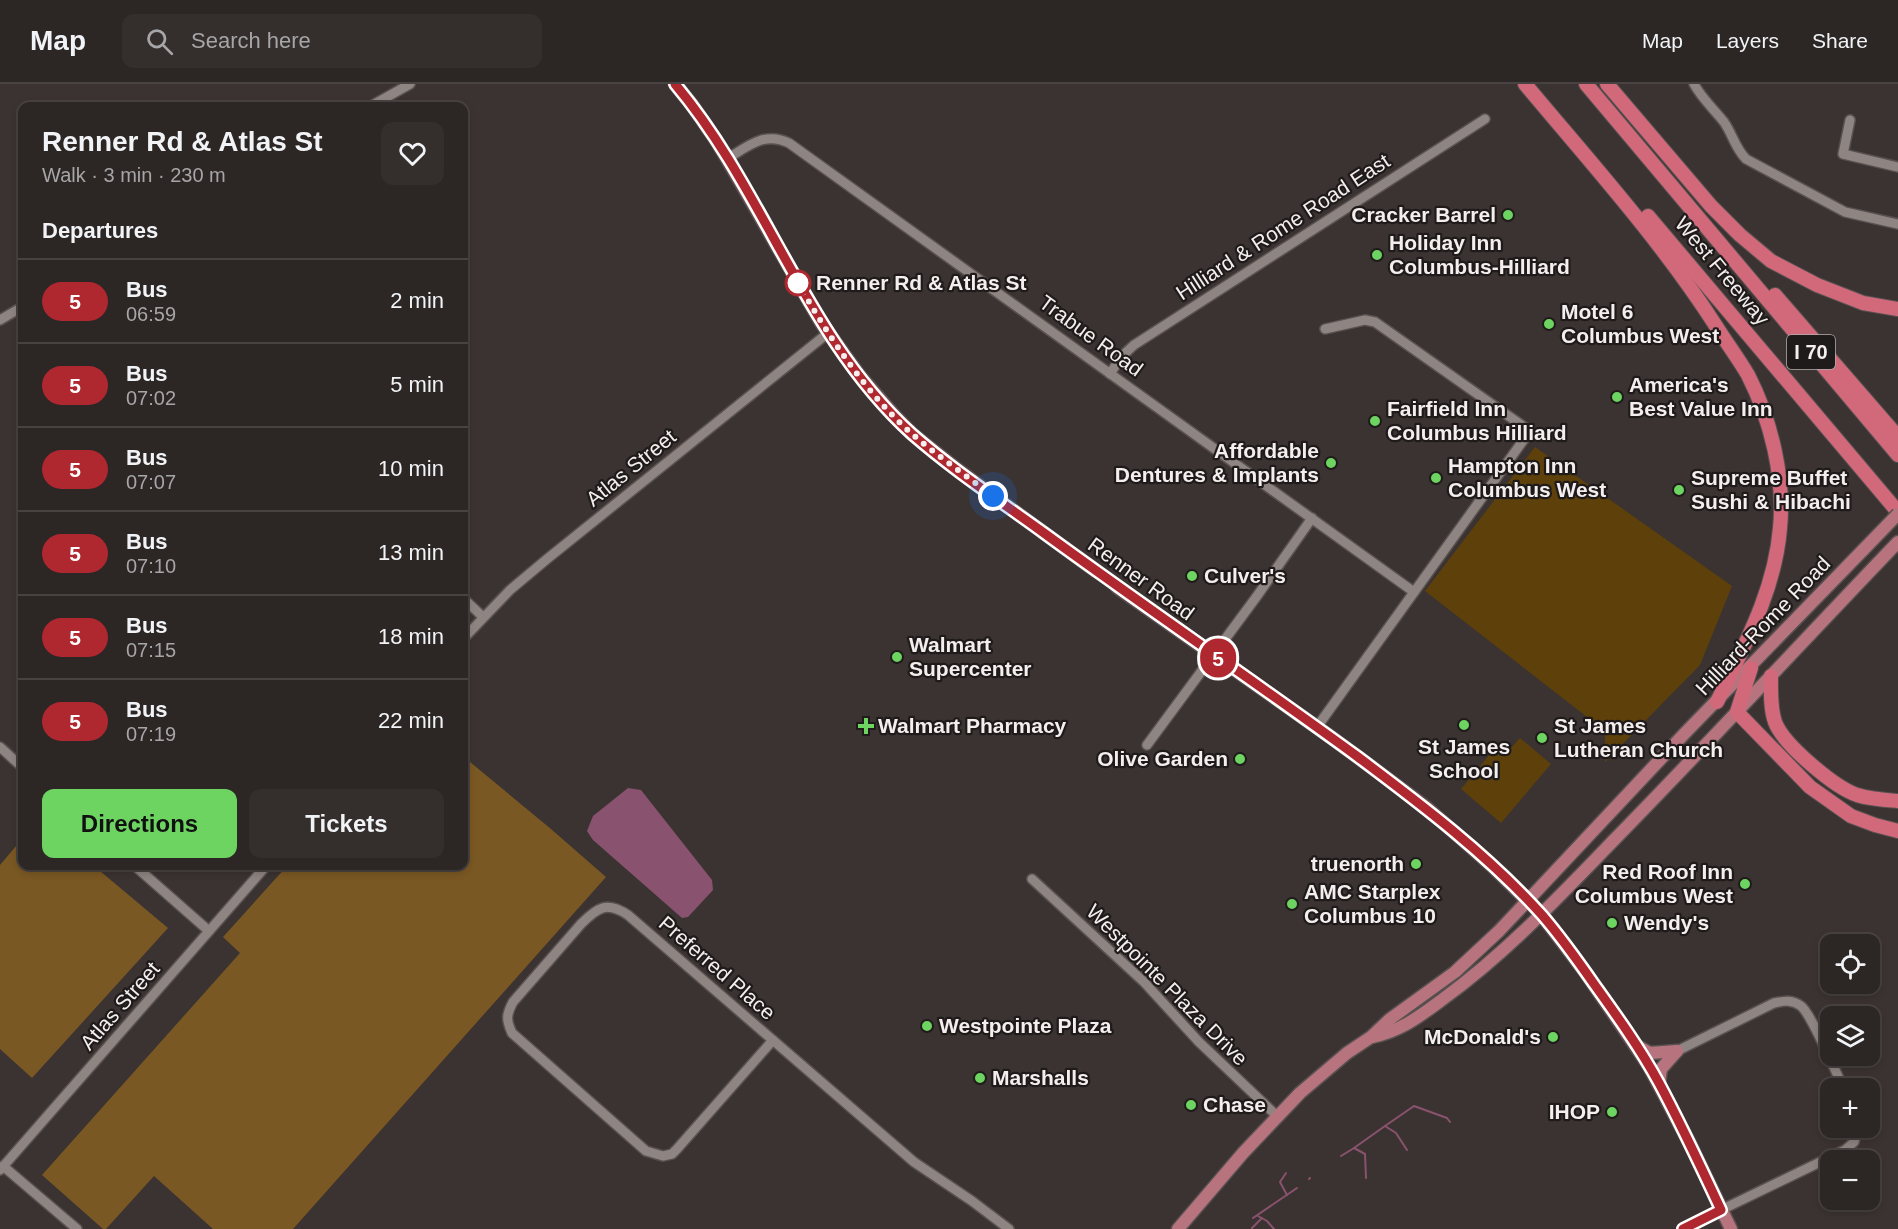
<!DOCTYPE html>
<html lang="en">
<head>
<meta charset="utf-8">
<style>
	body { margin:0; font-family:Helvetica,sans-serif; background:#342e2d; color:#f1f3f6; height:100vh; display:flex; flex-direction:column; font-size:22px; white-space:nowrap }
	* { box-sizing:border-box; margin:0 }
	p { font-size:20px; color:#a6a5a7 }
	.icon { flex:none; width:33px; height:33px; fill:none; stroke:currentColor; stroke-width:2; stroke-linecap:round; stroke-linejoin:round }
	.map { position:relative; flex:1; overflow:hidden }
	.drawer { position:absolute; left:18px; top:18px; width:450px; height:768px; display:flex; flex-direction:column; background:#2c2625; border-radius:12px; box-shadow:0 3px 9px #0003,0 0 0 2px #484342 }
	.drawer>* { flex:none }
	.badge { padding:0 12px; border-radius:20px; font-size:21px; line-height:39px }
	.tools { position:absolute; left:1820px; top:850px; display:grid; gap:12px }
	.tools a { display:grid; place-items:center; width:60px; height:60px; border-radius:12px; background:#2c2625; box-shadow:0 3px 9px #0003,0 0 0 2px #484342; font-size:30px }
	.you { position:absolute; width:30px; height:30px; margin:-15px; border:4px solid #fff; border-radius:50%; background:#1a73e8; box-shadow:0 0 0 9px #1a73e833 }
	.map>.badge { position:absolute; translate:-50% -50%; box-shadow:0 0 0 3px #fff }
	h2 { padding:0 24px; font-size:22px; line-height:54px }
	.round { display:grid; place-items:center; flex:none; width:63px; height:63px; border-radius:12px; background:#342e2d }
	.headline { display:flex; align-items:center; justify-content:space-between; height:102px; padding:0 24px }
	h1 { font-size:28px; font-weight:600; line-height:45px }
	.button { display:flex; gap:12px; margin-top:auto; padding:12px 24px }
	.button a { flex:1; height:69px; border-radius:12px; background:#6dd361; color:#111; font-size:24px; font-weight:600; line-height:69px; text-align:center }
	.button a+a { background:#342e2d; color:#f1f3f6 }
	ul { padding:0; list-style:none }
	li { display:flex; align-items:center; gap:18px; height:84px; padding:0 24px; border-top:2px solid #484342 }
	li div { flex:1 }
	li b { display:block; font-size:22px }
	li em { font-style:normal }
	li .badge { min-width:66px; font-weight:700; text-align:center }
	header { display:flex; align-items:center; gap:36px; box-sizing:border-box; height:84px; padding:0 30px; background:#2c2625; border-bottom:2px solid #484342 }
	header strong { font-size:28px }
	nav { display:flex; gap:33px; margin-inline-start:auto; font-size:21px }
	.search { width:420px; height:54px; background:#342e2d; display:flex; align-items:center; gap:15px; box-sizing:border-box; padding:0 21px; border-radius:12px; color:#a6a5a7; font-size:22px }
	.map>svg:first-child { display:block }
</style>
</head>
<body>
<header>
<strong>Map</strong>
<div class="search"><svg class="icon" aria-label="search" viewBox="0 0 24 24"><circle cx="10" cy="10" r="6"/><path d="M15 15l6 6"/></svg>Search here</div>
<nav><a>Map</a><a>Layers</a><a>Share</a></nav>
</header>
<div class="map">
<svg width="1898" height="1145" viewBox="0 0 1898 1145">
	<rect width="100%" height="100%" fill="#3b3331"/>
	<g fill="#5e400a">
		<path d="M1535,363l197,139 -32,79 -95,97v-31l-180,-140z"/>
		<path d="M1520,654l31,26 -50,59 -40,-34 39,-47 10,7z"/>
	</g>
	<g fill="#7a5823">
		<path d="M464,673l87,72 55,48 -313,352h-80l-59,-53 -48,53h-3l-61,-54 198,-222 -17,-16 64,-71h177z"/>
		<path d="M22,755v27h72l74,62 -136,150 -32,-29v-184z"/>
	</g>
	<path fill="#89526e" d="M628,704l13,2 71,90 1,10 -25,27 -6,1 -89,-78 -6,-9 6,-15z"/>
	<g fill="none" stroke-linecap="round" stroke-linejoin="round">
		<g stroke="#89526e" stroke-width="2">
			<path d="M1385,1042l29,-20 33,12 3,4"/>
			<path d="M1354,1064l31,-22 11,7 11,17"/>
			<path d="M1341,1072l13,-8 11,6 1,24"/>
			<path d="M1286,1089l-6,9 7,13"/>
			<path d="M1309,1095l1,-1"/>
			<path d="M1258,1132l9,5 7,8"/>
			<path d="M1253,1134l44,-30"/>
			<path d="M1252,1144l10,-10"/>
		</g>
		<g stroke="#595150" stroke-width="12">
			<g id="minor">
				<path d="M1694,0c8,15 20,25 30,38 9,13 11,26 22,37l99,53 53,12"/>
				<path d="M371,22l39,-22"/>
				<path d="M1850,36l-7,34 55,13"/>
				<path d="M727,75c21,-13 38,-28 62,-16l625,449"/>
				<path d="M0,236l22,-13"/>
				<path d="M1110,290l11,-17 13,-12 351,-226"/>
				<path d="M1096,487l21,16"/>
				<path d="M464,515l19,18"/>
				<path d="M464,554l46,-48 37,-31 281,-226"/>
				<path d="M1317,643l213,-296 -155,-109 -10,-2 -40,9"/>
				<path d="M1147,661l110,-149 55,-78"/>
				<path d="M0,663l22,20"/>
				<path d="M135,782l74,65"/>
				<path d="M1032,795l112,103 55,60 78,74"/>
				<path d="M773,956l-96,109 -5,5 -9,2 -17,-5 -134,-118c-6,-13 -6,-18 1,-31l68,-78c17,-17 26,-23 47,-9l286,247 58,39 37,28"/>
				<path d="M1677,967l97,-48c10,-2 18,-4 27,3 11,9 35,67 43,83"/>
				<path d="M3,1082l74,63"/>
				<path d="M0,1086l266,-304"/>
				<path d="M1721,1126l124,-60 9,-8 4,-14"/>
			</g>
		</g>
		<g stroke="#595150" stroke-width="15">
			<g id="major">
				<path d="M675,0l17,21 26,38 104,181 37,51 33,38 20,21 42,33 142,104"/>
				<path d="M1117,503l211,148 99,73 65,58 49,48 45,59 63,93 40,76 42,87"/>
				<path d="M1372,953c29,-6 48,-21 71,-38 63,-46 116,-102 170,-158 96,-98 190,-200 285,-299"/>
				<path d="M1637,962l13,7 27,-2"/>
				<path d="M1659,1000l2,-15 16,-18"/>
				<path d="M1178,1145l65,-76 57,-60 47,-40 24,-16 19,-18 65,-47 44,-41 187,-199 177,-182"/>
			</g>
		</g>
		<g stroke="#595150" stroke-width="16">
			<g id="highway">
				<path d="M1525,0c66,79 135,155 191,242 10,16 22,32 32,49 23,45 37,103 32,153 -5,63 -36,118 -63,174"/>
				<path d="M1586,0l312,371"/>
				<path d="M1607,0l104,122 29,29 31,26 46,24 46,18 35,6"/>
				<path d="M1648,132l250,296"/>
				<path d="M1775,211l123,142"/>
				<path d="M1751,584l-14,44 73,75 41,29 24,9 23,6"/>
				<path d="M1771,592c0,14 -1,32 4,46 8,22 59,65 82,73 13,4 28,5 41,6"/>
			</g>
		</g>
		<use href="#minor" stroke="#8e8482" stroke-width="9"/>
		<use href="#major" stroke="#b7747e" stroke-width="12"/>
		<use href="#highway" stroke="#d2697b" stroke-width="14"/>
		<g stroke="#595150" stroke-width="15" stroke-linecap="butt">
			<path id="major-bridge" d="M1863,466l35,-36"/>
		</g>
		<use href="#major-bridge" stroke="#b7747e" stroke-width="12"/>
	</g>
	<g fill="none" stroke-linecap="round" stroke-linejoin="round">
		<g stroke="#fff" stroke-width="14">
			<path id="line" d="M675,0c91,108 130,253 237,350 41,36 88,67 132,99 104,76 210,148 314,224 64,48 130,98 184,158 19,22 36,46 52,69 23,32 46,64 65,99 22,41 42,84 62,127l-38,19"/>
		</g>
		<use href="#line" stroke="#af272f" stroke-width="9"/>
		<path stroke="#f4efee" stroke-width="6" stroke-dasharray="0 10.8" d="M798,199c31,54 67,109 114,151 26,22 54,42 81,62"/>
	</g>
	<g fill="#6dd361" stroke="#1f1b1b" stroke-width="2">
		<circle cx="1508" cy="131" r="6"/>
		<circle cx="1377" cy="171" r="6"/>
		<circle cx="1549" cy="240" r="6"/>
		<circle cx="1617" cy="313" r="6"/>
		<circle cx="1375" cy="337" r="6"/>
		<circle cx="1331" cy="379" r="6"/>
		<circle cx="1436" cy="394" r="6"/>
		<circle cx="1679" cy="406" r="6"/>
		<circle cx="1192" cy="492" r="6"/>
		<circle cx="897" cy="573" r="6"/>
		<circle cx="1464" cy="641" r="6"/>
		<path d="M863 633h6v6h6v6h-6v6h-6v-6h-6v-6h6z"/>
		<circle cx="1542" cy="654" r="6"/>
		<circle cx="1240" cy="675" r="6"/>
		<circle cx="1416" cy="780" r="6"/>
		<circle cx="1745" cy="800" r="6"/>
		<circle cx="1292" cy="820" r="6"/>
		<circle cx="1612" cy="839" r="6"/>
		<circle cx="927" cy="942" r="6"/>
		<circle cx="1553" cy="953" r="6"/>
		<circle cx="980" cy="994" r="6"/>
		<circle cx="1191" cy="1021" r="6"/>
		<circle cx="1612" cy="1028" r="6"/>
	</g>
	<circle fill="#fff" stroke="#af272f" stroke-width="3" cx="798" cy="199" r="12"/>
	<g text-anchor="middle" stroke-width="4.5" stroke-linejoin="round" paint-order="stroke">
		<rect fill="#1f1b1b" stroke="#b4afaf" stroke-width="1.5" x="1787" y="251" width="48" height="34" rx="4.5"/>
		<g font-size="20" font-weight="bold" fill="#f4efee">
			<text x="1811" y="275">I 70</text>
		</g>
		<g font-size="21" font-weight="bold" fill="#f4efee" stroke="#1f1b1b" text-anchor="start">
			<text x="1496" y="138" text-anchor="end">Cracker Barrel</text>
			<text x="1389" y="166">Holiday Inn<tspan x="1389" dy="24">Columbus-Hilliard</tspan></text>
			<text x="1561" y="235">Motel 6<tspan x="1561" dy="24">Columbus West</tspan></text>
			<text x="1629" y="308">America's<tspan x="1629" dy="24">Best Value Inn</tspan></text>
			<text x="1387" y="332">Fairfield Inn<tspan x="1387" dy="24">Columbus Hilliard</tspan></text>
			<text x="1319" y="374" text-anchor="end">Affordable<tspan x="1319" dy="24">Dentures &amp; Implants</tspan></text>
			<text x="1448" y="389">Hampton Inn<tspan x="1448" dy="24">Columbus West</tspan></text>
			<text x="1691" y="401">Supreme Buffet<tspan x="1691" dy="24">Sushi &amp; Hibachi</tspan></text>
			<text x="1204" y="499">Culver's</text>
			<text x="909" y="568">Walmart<tspan x="909" dy="24">Supercenter</tspan></text>
			<text x="878" y="649">Walmart Pharmacy</text>
			<text x="1554" y="649">St James<tspan x="1554" dy="24">Lutheran Church</tspan></text>
			<text x="1464" y="670" text-anchor="middle">St James<tspan x="1464" dy="24">School</tspan></text>
			<text x="1228" y="682" text-anchor="end">Olive Garden</text>
			<text x="1404" y="787" text-anchor="end">truenorth</text>
			<text x="1733" y="795" text-anchor="end">Red Roof Inn<tspan x="1733" dy="24">Columbus West</tspan></text>
			<text x="1304" y="815">AMC Starplex<tspan x="1304" dy="24">Columbus 10</tspan></text>
			<text x="1624" y="846">Wendy's</text>
			<text x="939" y="949">Westpointe Plaza</text>
			<text x="1541" y="960" text-anchor="end">McDonald's</text>
			<text x="992" y="1001">Marshalls</text>
			<text x="1203" y="1028">Chase</text>
			<text x="1600" y="1035" text-anchor="end">IHOP</text>
		</g>
		<g font-size="21" fill="#f4efee" stroke="#1f1b1b">
			<text transform="translate(1283 143) rotate(-33)" y="7">Hilliard &amp; Rome Road East</text>
			<text transform="translate(1722 187) rotate(50)" y="7">West Freeway</text>
			<text transform="translate(1091 252) rotate(36)" y="7">Trabue Road</text>
			<text transform="translate(631 384) rotate(-39)" y="7">Atlas Street</text>
			<text transform="translate(1141 495) rotate(36)" y="7">Renner Road</text>
			<text transform="translate(1763 542) rotate(-46)" y="7">Hilliard-Rome Road</text>
			<text transform="translate(717 884) rotate(41)" y="7">Preferred Place</text>
			<text transform="translate(1167 901) rotate(45)" y="7">Westpointe Plaza Drive</text>
			<text transform="translate(120 922) rotate(-49)" y="7">Atlas Street</text>
		</g>
		<g font-size="21" font-weight="bold" fill="#f4efee" stroke="#1f1b1b" text-anchor="start">
			<text x="816" y="206">Renner Rd &amp; Atlas St</text>
		</g>
	</g>
</svg>
<div class="tools">
<a><svg class="icon" aria-label="locate" viewBox="0 0 24 24"><circle cx="12" cy="12" r="6"/><path d="M12 2v4M12 18v4M2 12h4M18 12h4"/></svg></a>
<a><svg class="icon" aria-label="layers" viewBox="0 0 24 24"><path d="M12 4l9 5-9 5-9-5zM3 14l9 5 9-5"/></svg></a>
<a>+</a>
<a>−</a>
</div>
<div class="you" style="left:993px;top:412px"></div>
<b class="badge" style="left:1218px;top:574px;background:#af272f;color:#fff">5</b>
<section class="drawer">
<div class="headline"><div><h1>Renner Rd &amp; Atlas St</h1><p>Walk · 3 min · 230 m</p></div><a class="round"><svg class="icon" aria-label="heart" viewBox="0 0 24 24"><path d="M12 20l-8-8c-3-5 5-10 8-4 3-6 11-1 8 4z"/></svg></a></div>
<h2>Departures</h2>
<ul>
<li><span class="badge" style="background:#af272f;color:#fff">5</span><div><b>Bus</b><p>06:59</p></div><em>2 min</em></li>
<li><span class="badge" style="background:#af272f;color:#fff">5</span><div><b>Bus</b><p>07:02</p></div><em>5 min</em></li>
<li><span class="badge" style="background:#af272f;color:#fff">5</span><div><b>Bus</b><p>07:07</p></div><em>10 min</em></li>
<li><span class="badge" style="background:#af272f;color:#fff">5</span><div><b>Bus</b><p>07:10</p></div><em>13 min</em></li>
<li><span class="badge" style="background:#af272f;color:#fff">5</span><div><b>Bus</b><p>07:15</p></div><em>18 min</em></li>
<li><span class="badge" style="background:#af272f;color:#fff">5</span><div><b>Bus</b><p>07:19</p></div><em>22 min</em></li>
</ul>
<div class="button"><a>Directions</a><a>Tickets</a></div>
</section>
</div>
</body>
</html>
